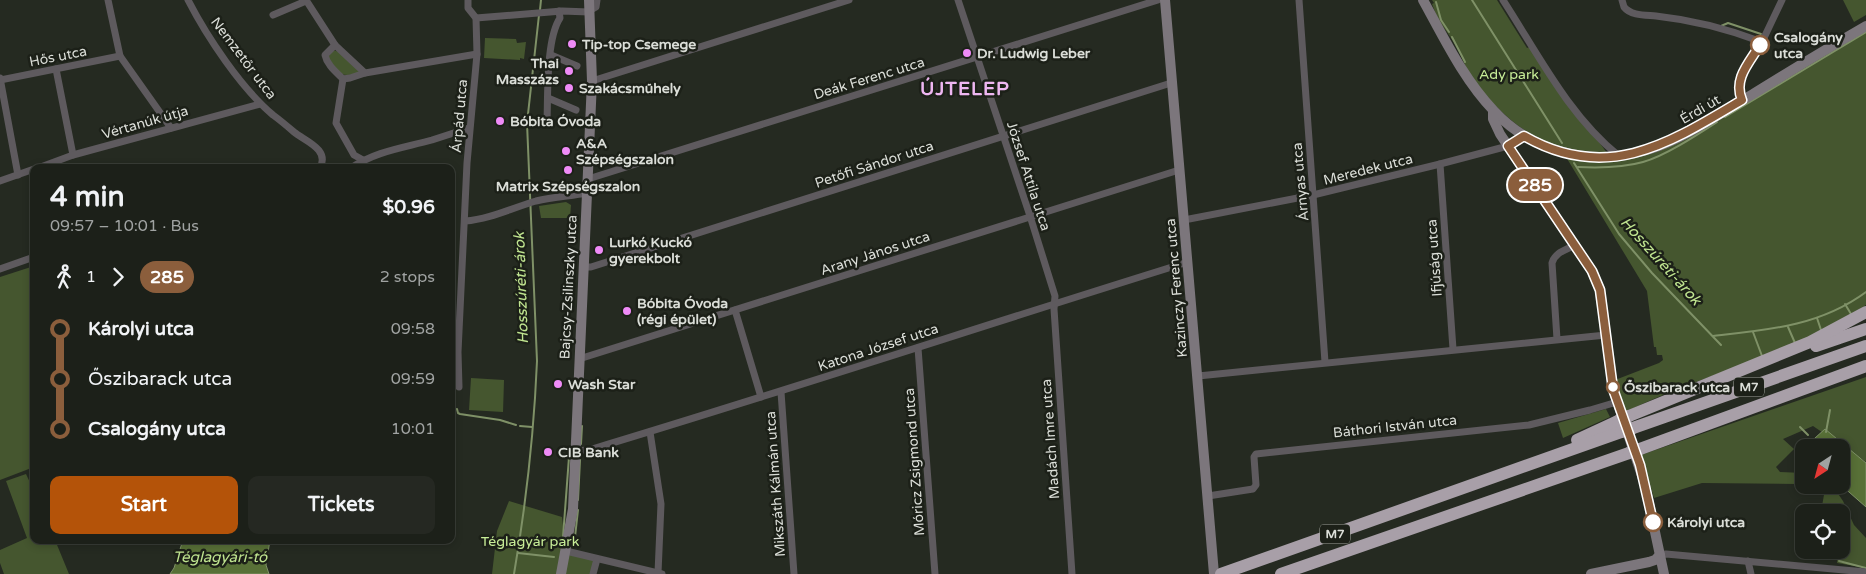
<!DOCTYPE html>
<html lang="en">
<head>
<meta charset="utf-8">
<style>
	body { margin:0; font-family:"Varela Round",sans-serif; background:#252822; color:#f1f3f6; height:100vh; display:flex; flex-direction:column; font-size:19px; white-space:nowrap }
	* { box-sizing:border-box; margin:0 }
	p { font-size:16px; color:#a0a3a2 }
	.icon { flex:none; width:28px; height:28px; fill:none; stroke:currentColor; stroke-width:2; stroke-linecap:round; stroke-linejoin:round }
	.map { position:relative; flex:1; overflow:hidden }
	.side { position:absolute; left:30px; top:164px; width:425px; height:380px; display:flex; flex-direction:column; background:#1c2019; border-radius:10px; box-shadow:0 2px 8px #0003,0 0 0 1px #3a3e38 }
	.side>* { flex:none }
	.badge { padding:0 10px; border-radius:16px; font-size:18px; line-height:32px }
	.needle { width:32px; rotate:216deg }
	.buttons { position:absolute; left:1795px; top:439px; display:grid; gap:10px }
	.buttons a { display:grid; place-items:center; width:55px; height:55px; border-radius:10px; background:#1c2019; box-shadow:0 2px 8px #0003,0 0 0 1px #3a3e38; font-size:25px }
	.map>.badge { position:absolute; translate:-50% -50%; box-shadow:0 0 0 2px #fff }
	.legs { display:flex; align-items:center; gap:8px; height:55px; padding:0 20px; font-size:16px }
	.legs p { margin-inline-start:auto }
	.headline { display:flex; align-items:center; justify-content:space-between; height:85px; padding:0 20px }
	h1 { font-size:28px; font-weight:700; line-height:38px }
	.action { display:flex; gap:10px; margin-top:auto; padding:10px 20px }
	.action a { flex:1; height:58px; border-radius:10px; background:#b45309; color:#fff; font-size:20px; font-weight:700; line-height:58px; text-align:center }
	.action a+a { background:#252822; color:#f1f3f6 }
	ul { padding:0 20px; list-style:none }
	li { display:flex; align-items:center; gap:18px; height:50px; font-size:19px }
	li i { display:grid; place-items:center; width:8px; height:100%; margin:0 6px; background:currentColor }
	li i::after { content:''; width:12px; height:12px; margin:-6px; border:4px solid; border-radius:50%; background:#1c2019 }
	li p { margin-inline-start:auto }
	li:first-child i { background:linear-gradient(#0000 50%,currentColor 0) }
	li:last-child i { background:linear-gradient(currentColor 50%,#0000 0) }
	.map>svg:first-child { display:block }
</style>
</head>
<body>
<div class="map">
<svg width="1866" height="574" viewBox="0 0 1866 574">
	<rect width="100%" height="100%" fill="#252a21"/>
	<g fill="#45562f">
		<path d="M1432,0h65l30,48 3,-1 77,106c-58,3 -102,-30 -135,-75 -6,-9 -10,-21 -15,-31 -5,-8 -10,-15 -15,-22 -5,-6 -7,-14 -10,-21l2,-1z"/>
		<path d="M1843,0h23v15l-12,7z"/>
		<path d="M1866,29v276c-74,49 -162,69 -241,107l-10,-32 44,-17 4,-3 -1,-5h-5l-1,-8h-2l-7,-56 -81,-134 75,-1z"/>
		<path d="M485,38l31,1 1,4 9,-1 -2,17 -4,-1v2l-36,-2z"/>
		<path d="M333,50l6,2 20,19 -1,3c-21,3 -19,-1 -30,-17z"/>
		<path d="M566,202l5,3 -1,13h-29l-2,-12z"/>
		<path d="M34,266v201l-34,13v-203z"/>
		<path d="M1866,377v85l-53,-36 -30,13 11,10 -18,18 4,5 24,1v12h28l11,16 11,24 12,13v30l-29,-5 1,-13h3v-38h-20l4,-23 -27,-5 -96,-1 -48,15 -13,-43z"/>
		<path d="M471,378l33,2 -1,32 -34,-2z"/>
		<path d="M1606,409l4,8 -47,21 -5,-15z"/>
		<path d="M26,474l8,17v49h21l14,34h-65l-4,-11v-13l27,-12 -21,-57z"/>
		<path d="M509,501l53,16 4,34 31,8 -4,15h-101l5,-43z"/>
	</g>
	<g fill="#587037" stroke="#7f9167">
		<path d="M1825,429l41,34v44l-25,-22v-37l-36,-1z"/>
		<path d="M183,540h87l-4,25 3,9h-99l4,-6z"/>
	</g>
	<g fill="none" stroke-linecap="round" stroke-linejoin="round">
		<g stroke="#7f9167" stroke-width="2">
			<path d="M1472,0l90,143"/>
			<path d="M1436,2l5,18 8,12"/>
			<path d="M540,10l1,-10"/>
			<path d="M1721,26l7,-3 33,11"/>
			<path d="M1452,37l13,25"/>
			<path d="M1725,117l141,-85"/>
			<path d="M1574,163l45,71 33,39 69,72"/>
			<path d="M1578,167c21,1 44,1 65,-5 22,-6 54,-27 74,-40"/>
			<path d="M1845,304l6,10"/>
			<path d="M1817,318l4,12"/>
			<path d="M1788,327l7,16"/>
			<path d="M1753,332l9,24"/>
			<path d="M1713,336c55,-6 107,-10 153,-44"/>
			<path d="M457,409l1,4 2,1 40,6 16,5"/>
			<path d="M520,426l12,1"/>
			<path d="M1800,427l8,8"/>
			<path d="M1826,432l4,-22"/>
			<path d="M581,444l1,-18"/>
			<path d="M578,500l2,-40"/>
			<path d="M563,537l6,-80"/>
			<path d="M574,546l4,-36"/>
			<path d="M518,553l36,4"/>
			<path d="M1839,561l27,7"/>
			<path d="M514,574c12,-70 20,-142 23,-213l-10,-238 12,-108"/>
		</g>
		<g stroke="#5e5a5e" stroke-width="7">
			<path d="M108,0l12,56 51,72"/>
			<path d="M188,0c19,37 53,88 85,115 7,5 14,11 21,17 11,9 36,17 26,36"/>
			<path d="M306,0l29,45 30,28 112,-19"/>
			<path d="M958,0l72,216 25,80 -1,13 18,265"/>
			<path d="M1299,0l26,362"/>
			<path d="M1503,0c35,54 66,116 116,156"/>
			<path d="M1622,0l2,7c7,9 22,8 32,9 37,4 72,13 106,26"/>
			<path d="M589,11l7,-4 1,-7"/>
			<path d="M273,15l33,-14"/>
			<path d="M476,18l86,-7 27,1"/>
			<path d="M335,45l-10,10c2,10 11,17 18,24l7,-1 15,-5"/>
			<path d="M551,55l26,11"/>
			<path d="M56,69l17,86"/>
			<path d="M0,78l18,97"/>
			<path d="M343,79l-7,44 18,32 9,5"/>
			<path d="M0,80l120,-24"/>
			<path d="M592,81l257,-81"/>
			<path d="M548,98l28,12"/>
			<path d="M1742,100l-4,-13 3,-10 21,-35 20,-42"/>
			<path d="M547,121c1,-26 -1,-82 13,-103l-1,-7"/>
			<path d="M1440,164l13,185"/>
			<path d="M38,168l35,-13 187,-51"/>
			<path d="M351,168c25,-17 52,-20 81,-28 12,-4 25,-8 37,-12"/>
			<path d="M588,179l570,-179"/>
			<path d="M0,181l34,-12"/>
			<path d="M1184,220l129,-25 127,-31 68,-18 16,-10"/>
			<path d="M465,221c25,-2 47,-13 71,-20 17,-4 34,-5 51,-8"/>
			<path d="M583,267h8l580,-184"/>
			<path d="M0,269l34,-12"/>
			<path d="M735,310l26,87"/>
			<path d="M1557,339l-5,-76c3,-11 14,-13 23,-18"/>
			<path d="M918,348l17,226"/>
			<path d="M579,359l600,-189"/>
			<path d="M1198,376l408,-41"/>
			<path d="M459,387l-1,-35 9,-189 10,-109 -1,-36 -8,-10v-8"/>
			<path d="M781,392l13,182"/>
			<path d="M650,432l11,72 -3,69"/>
			<path d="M574,451l15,-1c200,-60 399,-126 599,-188"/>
			<path d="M1208,496l45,-7 3,-4 -2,-28 2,-3 273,-29 61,-15 27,-8"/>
			<path d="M566,551l96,23"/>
			<path d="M1660,555l6,-1 200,18"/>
			<path d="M1748,561l3,13"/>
			<path d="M593,574l4,-15"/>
		</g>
		<g stroke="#7c767c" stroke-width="10">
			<path d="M1165,0l49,574"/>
			<path d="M1423,0c21,38 41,80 71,111 40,43 101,56 156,38 36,-11 70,-36 103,-55 37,-23 75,-46 113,-68"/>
			<path d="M1493,111v8l7,15 92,137 8,19 13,99 32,96 19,89"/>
			<path d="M561,574l12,-65 19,-428 -3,-81"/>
			<path d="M1591,574l58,-12 6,-2 5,-5"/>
		</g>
		<g stroke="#a89fa8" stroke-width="12">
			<path d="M1816,346l50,-17"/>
			<path d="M1629,416l181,-74 56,-30"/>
			<path d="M1633,428l233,-82"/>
			<path d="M1577,440l41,-19"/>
			<path d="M1640,449l226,-83"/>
			<path d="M1221,574l400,-142"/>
			<path d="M1281,574l348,-121"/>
		</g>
		<g stroke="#a89fa8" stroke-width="12">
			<path d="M1618,421l11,-5"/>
			<path d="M1621,432l12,-4"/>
			<path d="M1629,453l11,-4"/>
		</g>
	</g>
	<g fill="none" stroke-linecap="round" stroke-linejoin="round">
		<g stroke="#fff" stroke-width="11">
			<path id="line-1" d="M1653,522l-13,-57 -27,-76 -13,-99 -8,-19 -84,-125 16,-10c83,48 146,7 218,-36 -9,-21 7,-37 18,-55"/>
		</g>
		<use href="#line-1" stroke="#8b5e3c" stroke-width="8"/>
	</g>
	<g fill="#ef8bf7" stroke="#1c2018" stroke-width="2">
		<circle cx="572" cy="44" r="5"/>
		<circle cx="967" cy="53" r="5"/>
		<circle cx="569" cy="71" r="5"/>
		<circle cx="569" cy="88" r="5"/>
		<circle cx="500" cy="121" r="5"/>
		<circle cx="566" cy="151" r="5"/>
		<circle cx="568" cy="170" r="5"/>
		<circle cx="599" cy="250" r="5"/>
		<circle cx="627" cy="311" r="5"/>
		<circle cx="558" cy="384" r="5"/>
		<circle cx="548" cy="452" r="5"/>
	</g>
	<g fill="#fff" stroke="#8b5e3c" stroke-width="2.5">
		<circle cx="1760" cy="45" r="9"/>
		<circle cx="1613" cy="387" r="6"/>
		<circle cx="1653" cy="522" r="9"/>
	</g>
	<g text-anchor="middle" stroke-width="5" stroke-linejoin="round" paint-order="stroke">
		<g fill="#1c2018" stroke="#a2a59e" stroke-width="1">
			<rect x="1734" y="377.5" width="30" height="19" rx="4"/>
			<rect x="1320" y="524.5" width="30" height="19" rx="4"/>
		</g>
		<g font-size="12" font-weight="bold" fill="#dbded8">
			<text x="1749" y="391">M7</text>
			<text x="1335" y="538">M7</text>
		</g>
		<g font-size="14" font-weight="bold" fill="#dbded8" stroke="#1c2018" text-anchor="start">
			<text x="1774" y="42">Csalogány<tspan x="1774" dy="16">utca</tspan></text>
			<text x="1624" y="392">Őszibarack utca</text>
			<text x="1667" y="527">Károlyi utca</text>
		</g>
		<g font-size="14" font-weight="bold" fill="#dbded8" stroke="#1c2018" text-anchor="start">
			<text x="582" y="49">Tip-top Csemege</text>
			<text x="977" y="58">Dr. Ludwig Leber</text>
			<text x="559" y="68" text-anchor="end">Thai<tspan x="559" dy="16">Masszázs</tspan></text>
			<text x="579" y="93">Szakácsműhely</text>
			<text x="510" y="126">Bóbita Óvoda</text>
			<text x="576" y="148">A&amp;A<tspan x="576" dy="16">Szépségszalon</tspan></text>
			<text x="568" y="191" text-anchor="middle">Matrix Szépségszalon</text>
			<text x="609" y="247">Lurkó Kuckó<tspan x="609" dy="16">gyerekbolt</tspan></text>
			<text x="637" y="308">Bóbita Óvoda<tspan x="637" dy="16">(régi épület)</tspan></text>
			<text x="568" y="389">Wash Star</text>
			<text x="558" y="457">CIB Bank</text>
		</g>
		<g font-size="14" fill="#dbded8" stroke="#1c2018">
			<text transform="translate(58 56) rotate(-11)" y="5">Hős utca</text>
			<text transform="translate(244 58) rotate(53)" y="5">Nemzetőr utca</text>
			<text transform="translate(869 78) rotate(-17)" y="5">Deák Ferenc utca</text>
			<text transform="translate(1700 109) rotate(-30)" y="5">Érdi út</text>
			<text transform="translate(459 116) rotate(-85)" y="5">Árpád utca</text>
			<text transform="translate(145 122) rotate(-16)" y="5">Vértanúk útja</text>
			<text transform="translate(874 164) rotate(-18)" y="5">Petőfi Sándor utca</text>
			<text transform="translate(1368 169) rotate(-14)" y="5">Meredek utca</text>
			<text transform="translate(1029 176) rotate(72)" y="5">József Attila utca</text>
			<text transform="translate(1300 182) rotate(-95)" y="5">Árnyas utca</text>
			<text transform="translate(875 253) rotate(-18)" y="5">Arany János utca</text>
			<text transform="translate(1434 258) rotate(-94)" y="5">Ifjúság utca</text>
			<text transform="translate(568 287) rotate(-87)" y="5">Bajcsy-Zsilinszky utca</text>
			<text transform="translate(1176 288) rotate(-95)" y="5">Kazinczy Ferenc utca</text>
			<text transform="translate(878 347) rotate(-18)" y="5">Katona József utca</text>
			<text transform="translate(1395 426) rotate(-6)" y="5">Báthori István utca</text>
			<text transform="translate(1050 439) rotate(-94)" y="5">Madách Imre utca</text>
			<text transform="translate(914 462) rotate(-94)" y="5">Móricz Zsigmond utca</text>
			<text transform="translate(775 484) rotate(-94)" y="5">Mikszáth Kálmán utca</text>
		</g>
		<g font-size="14" fill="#c8ee98" stroke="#1c2018">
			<text x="1509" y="79">Ady park</text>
			<text x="530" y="546">Téglagyár park</text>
		</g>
		<g font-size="15" font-style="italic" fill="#c0e590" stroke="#1c2018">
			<text transform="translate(1661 261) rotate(48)" y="5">Hosszúréti-árok</text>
			<text transform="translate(521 288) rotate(-92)" y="5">Hosszúréti-árok</text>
			<text x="220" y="562">Téglagyári-tó</text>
		</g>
		<g font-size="19" font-weight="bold" letter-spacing="1" fill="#eeb6f1" stroke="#1c2018">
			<text x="965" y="95">ÚJTELEP</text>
		</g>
	</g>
</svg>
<div class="buttons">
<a><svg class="needle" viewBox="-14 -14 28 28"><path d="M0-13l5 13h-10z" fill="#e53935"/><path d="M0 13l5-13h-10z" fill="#a0a3a2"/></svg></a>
<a><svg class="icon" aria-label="locate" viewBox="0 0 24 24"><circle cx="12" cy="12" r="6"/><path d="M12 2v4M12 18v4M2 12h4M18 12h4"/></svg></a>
</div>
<b class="badge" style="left:1535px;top:185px;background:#8b5e3c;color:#fff">285</b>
<section class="side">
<div class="headline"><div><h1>4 min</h1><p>09:57 – 10:01 · Bus</p></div><b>$0.96</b></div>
<div class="legs"><svg class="icon" aria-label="walk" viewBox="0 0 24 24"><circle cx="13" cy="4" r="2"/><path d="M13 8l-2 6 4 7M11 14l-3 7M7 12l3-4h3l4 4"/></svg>1<svg class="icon" aria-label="forward" viewBox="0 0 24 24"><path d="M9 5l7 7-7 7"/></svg><b class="badge" style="background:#8b5e3c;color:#fff">285</b><p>2 stops</p></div>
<ul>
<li><i style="color:#8b5e3c"></i><b>Károlyi utca</b><p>09:58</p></li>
<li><i style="color:#8b5e3c"></i><span>Őszibarack utca</span><p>09:59</p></li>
<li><i style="color:#8b5e3c"></i><b>Csalogány utca</b><p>10:01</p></li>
</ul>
<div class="action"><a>Start</a><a>Tickets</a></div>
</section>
</div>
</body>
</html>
